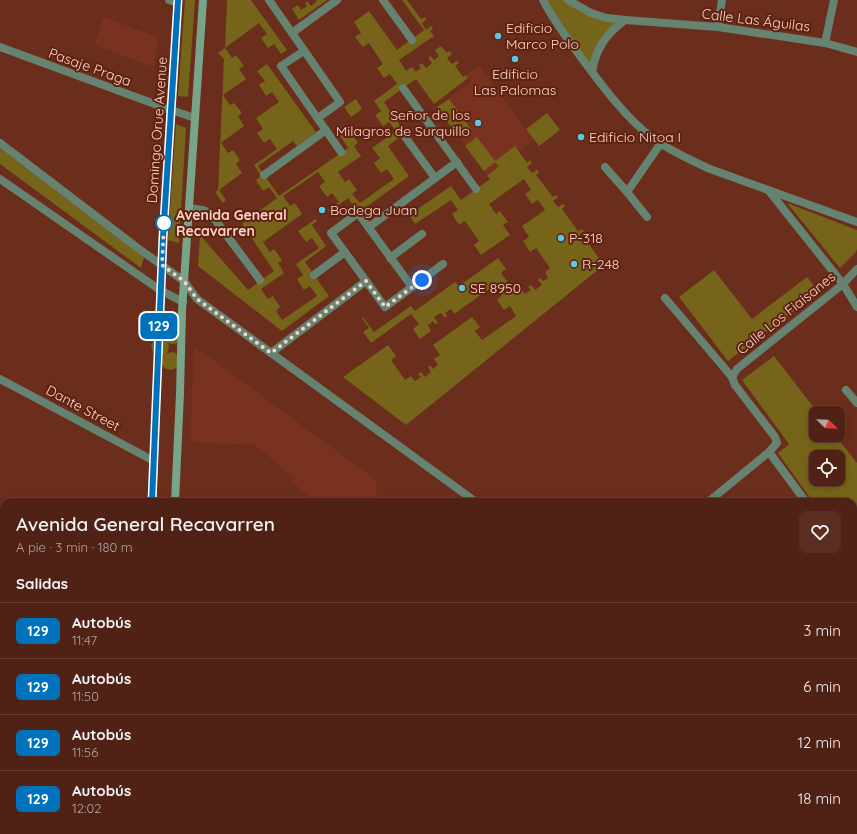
<!DOCTYPE html>
<html lang="es">
<head>
<meta charset="utf-8">
<style>
	body { margin:0; font-family:Quicksand,sans-serif; background:#5a2f22; color:#f1f3f6; height:100vh; display:flex; flex-direction:column; font-size:15px; white-space:nowrap }
	* { box-sizing:border-box; margin:0 }
	p { font-size:13px; color:#b4a4a0 }
	.icon { flex:none; width:22px; height:22px; fill:none; stroke:currentColor; stroke-width:2; stroke-linecap:round; stroke-linejoin:round }
	.map { position:relative; flex:1; overflow:hidden }
	.details { position:absolute; left:0px; top:498px; width:857px; height:336px; display:flex; flex-direction:column; background:#502215; border-radius:12px 12px 0 0; box-shadow:0 2px 6px #0003,0 0 0 1px #673f34 }
	.details>* { flex:none }
	.badge { padding:0 8px; border-radius:6px; font-size:14px; line-height:26px }
	.needle { width:26px; rotate:113deg }
	.fabs { position:absolute; left:809px; top:406px; display:grid; gap:8px }
	.fabs a { display:grid; place-items:center; width:36px; height:36px; border-radius:8px; background:#502215; box-shadow:0 2px 6px #0003,0 0 0 1px #673f34; font-size:20px }
	.you { position:absolute; width:20px; height:20px; margin:-10px; border:3px solid #fff; border-radius:50%; background:#1a73e8; box-shadow:0 0 0 6px #1a73e833 }
	.map>.badge { position:absolute; translate:-50% -50%; box-shadow:0 0 0 2px #fff }
	h2 { padding:0 16px; font-size:15px; line-height:36px }
	.round { display:grid; place-items:center; flex:none; width:42px; height:42px; border-radius:8px; background:#5a2f22 }
	.headline { display:flex; align-items:center; justify-content:space-between; height:68px; padding:0 16px }
	h1 { font-size:19px; font-weight:600; line-height:30px }
	ul { padding:0; list-style:none }
	li { display:flex; align-items:center; gap:12px; height:56px; padding:0 16px; border-top:1px solid #673f34 }
	li div { flex:1 }
	li b { display:block; font-size:15px }
	li em { font-style:normal }
	li .badge { min-width:44px; font-weight:700; text-align:center }
	.map>svg:first-child { display:block }
</style>
</head>
<body>
<div class="map">
<svg width="857" height="834" viewBox="0 0 857 834">
	<rect width="100%" height="100%" fill="#6b2d1c"/>
	<g fill="#78321f">
		<path d="M104,17l54,20 -4,30 -60,-22z"/>
		<path d="M479,65l55,75 -47,36 -50,-69 34,-25 -5,-7z"/>
		<path d="M194,347l14,9 164,121 5,5 -1,20h-60l-25,-21 3,-3 -39,-33 -65,-3z"/>
	</g>
	<g fill="#756419" fill-rule="evenodd">
		<path d="M185,0h10l-7,97 -10,-1z"/>
		<path d="M227,0h24l36,50 -6,4 -7,-10 -6,4 -7,-10 6,-4 -8,-11 -34,25 7,10 4,-3 8,11 -5,3 7,10 -23,16 7,10 4,-2 8,10 -4,3 6,10 -23,17 7,10 5,-3 7,10 -4,4 6,9 -23,17 7,10 -3,3 -8,-11 3,-2 6,-131 -6,-6 7,-5z"/>
		<path d="M317,0h10l-28,20 -7,-11 6,-4 3,5 6,-4 -2,-3 2,-2 4,5 6,-5z"/>
		<path d="M402,0h5l14,19 4,-2 2,2 -5,4 4,7 5,-4 2,3 -3,2 4,5 -35,24 7,11 6,-4 4,5 5,-4 -2,-3 3,-2 4,5 6,-5 -4,-5 3,-2 3,4 5,-4 -4,-6 6,-4 6,7 3,-2 2,3 -5,4 5,6 5,-3 2,2 -4,3 8,11 3,-2 2,3 -34,26 -18,-25 -32,23 21,31 -17,13 21,30 -51,37 -10,-15 -19,14 -1,-2 11,-8 -7,-9 -5,4 -8,-11 6,-4 -7,-10 -35,24 7,10 5,-3 7,11 -39,28 7,10 4,-3 8,11 -4,3 6,10 -23,16 7,10 5,-3 7,11 -4,4 6,9 35,-24 -7,-10 -6,4 -7,-11 6,-4 -7,-11 23,-16 -7,-10 -6,4 -8,-11 18,-12 1,2 -5,4 14,21 -21,16 24,34 -47,35 -84,-65 2,-31 48,55 26,-19 -32,-47 35,-26 -8,-11 -6,4 -7,-11 5,-4 -7,-11 23,-16 -7,-10 -6,4 -7,-10 6,-4 -7,-11 23,-16 -7,-10 -6,4 -7,-11 6,-4 -8,-10 10,-7 49,68 -19,14 -4,-5 -35,25 21,30 69,-48 -13,-20 4,-3 7,10 5,-3 7,11 -4,3 7,10 -23,16 7,10 4,-3 8,11 -5,4 8,9 34,-24 -7,-10 -6,4 -7,-10 6,-5 -8,-10 24,-17 -7,-9 -6,4 -8,-11 6,-4 -7,-10 23,-17 -7,-10 -6,4 -7,-10 6,-4 -14,-21 -6,4 -8,-10 6,-4 -7,-11 15,-11 28,39 27,-20z"/>
		<path d="M543,0h25l6,4 51,16 -12,10 -21,42z"/>
		<path d="M356,99l6,10 -11,8 -7,-10z"/>
		<path d="M449,99l22,30 -12,9 -22,-31z"/>
		<path d="M547,113l13,17 -21,16 -13,-17z"/>
		<path d="M176,124l10,4 -7,115 -11,-3z"/>
		<path d="M477,137l18,24 20,-15 12,17 3,-3 2,3 -5,4 5,6 5,-3 2,2 -3,3 17,22 3,-2 2,2 -5,4 5,6 5,-3 2,2 -3,3 16,22 4,-2 2,2 -5,4 5,6 5,-3 2,2 -3,3 16,22 -198,160 -63,-48 45,-32 8,11 -5,4 14,20 6,-4 4,5 6,-4 -3,-3 3,-2 4,5 6,-5 -3,-5 2,-2 3,4 5,-4 -4,-6 6,-4 -7,-10 39,-28 8,10 -5,4 7,9 34,-24 -6,-10 -6,4 -7,-10 5,-5 -7,-10 -41,29 -3,-5 -6,4 2,3 -2,2 -4,-5 -7,4 4,6 -3,1 -2,-3 -5,4 3,6 -11,8 -7,-10 6,-5 -8,-10 -40,29 -8,-11 6,-4 -7,-10 1,-1 11,15 37,-26 4,5 40,-29 4,4 39,-28 8,11 -5,4 15,20 5,-4 4,5 6,-4 -3,-3 3,-2 4,5 7,-5 -4,-5 2,-2 3,3 5,-3 -3,-6 5,-4 -14,-20 -6,4 -7,-11 6,-4 -7,-11 23,-16 -7,-10 -6,4 -7,-10 6,-4 -7,-11 -35,25 7,10 4,-3 8,11 -5,3 7,10 -29,20 -7,-10 5,-4 -14,-20 -6,4 -7,-11 6,-4 -7,-10 -36,24 -6,-9 42,-29 10,14 29,-21 -3,-3 12,-10 -4,-4 -11,9 -19,-25z"/>
		<path d="M0,148l144,109 -3,11 -141,-104z"/>
		<path d="M787,203l70,27v19l-1,3 -16,16z"/>
		<path d="M714,270l38,49 55,-42 12,15 -91,69 -49,-64z"/>
		<path d="M162,313c8,2 10,7 8,14l4,-1 5,2 -1,15 -6,1 -4,-1 1,4 -2,6 7,-1 4,4 -1,11 -5,3 -6,-1c-5,-4 -5,-9 -2,-14 -19,2 -15,-23 2,-16l-1,-6 1,-2c-14,2 -19,-12 -4,-18z"/>
		<path d="M774,356l44,57h-2v22h19l22,28v180l-4,-6v-135h-40l-35,-49 11,-9 -47,-64zM816,457h22v22h-22z"/>
		<path d="M853,787l4,3v44h-134l-1,-4h131z"/>
	</g>
	<g fill="none" stroke-linecap="round" stroke-linejoin="round">
		<g stroke="#668270" stroke-width="8">
			<path d="M665,298l67,79 3,8 40,52 2,6 -8,9"/>
			<path d="M732,377l5,-8 106,-85"/>
		</g>
		<g stroke="#668270" stroke-width="8">
			<path d="M169,0l9,3"/>
			<path d="M269,0l71,102 -22,16"/>
			<path d="M383,0l29,40"/>
			<path d="M543,0c10,20 24,38 37,56 20,27 44,60 71,81 18,13 39,23 59,32l147,53"/>
			<path d="M568,0l23,13 16,5 18,2 93,7 107,16 32,9"/>
			<path d="M718,27l4,-27"/>
			<path d="M292,33l45,-33"/>
			<path d="M825,43l9,-43"/>
			<path d="M0,47l171,63 24,8"/>
			<path d="M304,51l-23,15 60,86"/>
			<path d="M592,72c4,-24 14,-38 33,-52"/>
			<path d="M403,88l73,101"/>
			<path d="M403,134l32,44"/>
			<path d="M605,167l22,25"/>
			<path d="M264,175l62,-45"/>
			<path d="M769,191l74,93 14,23"/>
			<path d="M189,208l14,2 7,3 50,67"/>
			<path d="M358,213l54,74 -27,20 -54,-74z"/>
			<path d="M647,217l-20,-25 34,-49"/>
			<path d="M369,227l88,-65"/>
			<path d="M390,258l32,-24"/>
			<path d="M314,275l31,-23"/>
			<path d="M184,281l13,18 279,203"/>
			<path d="M843,284l14,-15"/>
			<path d="M412,287l31,-23"/>
			<path d="M271,353l95,-72"/>
			<path d="M0,379l154,82"/>
			<path d="M846,390l11,13"/>
			<path d="M708,502l61,-50 37,50"/>
			<path d="M0,591l4,1"/>
			<path d="M853,650l4,5"/>
			<path d="M853,777l4,3"/>
			<path d="M634,830l1,4"/>
			<path d="M468,834l1,-4"/>
		</g>
		<g stroke="#668270" stroke-width="8">
			<path d="M0,143l139,106 45,32"/>
			<path d="M0,179l160,111 23,12"/>
		</g>
		<g stroke="#78a488" stroke-width="8">
			<path d="M152,502l11,-264 15,-238"/>
			<path d="M175,502l5,-108 2,-83 21,-311"/>
			<path d="M139,834v-4"/>
			<path d="M163,834v-4"/>
		</g>
	</g>
	<g fill="none" stroke-linecap="round" stroke-linejoin="round">
		<g stroke="#fff" stroke-width="9">
			<path id="line" d="M152,502l11,-264 15,-238"/>
		</g>
		<use href="#line" stroke="#0072bc" stroke-width="6"/>
		<path stroke="#fad3c8" stroke-width="4" stroke-dasharray="0 7.2" d="M164,223l-2,42 22,16 13,18 74,54 95,-72 19,26 37,-27"/>
	</g>
	<g fill="#58c9e4" stroke="#5f2211" stroke-width="1.5">
		<circle cx="498" cy="36" r="4"/>
		<circle cx="515" cy="59" r="4"/>
		<circle cx="478" cy="123" r="4"/>
		<circle cx="581" cy="137" r="4"/>
		<circle cx="322" cy="210" r="4"/>
		<circle cx="561" cy="238" r="4"/>
		<circle cx="574" cy="264" r="4"/>
		<circle cx="462" cy="288" r="4"/>
	</g>
	<circle fill="#fff" stroke="#0072bc" stroke-width="2" cx="164" cy="223" r="8"/>
	<g text-anchor="middle" stroke-width="4" stroke-linejoin="round" paint-order="stroke">
		<g font-size="14" fill="#fad3c8" stroke="#5f2211">
			<text transform="translate(756 20) rotate(7)" y="5">Calle Las Águilas</text>
			<text transform="translate(90 67) rotate(20)" y="5">Pasaje Praga</text>
			<text transform="translate(157 130) rotate(-86)" y="5">Domingo Orue Avenue</text>
			<text transform="translate(786 313) rotate(-39)" y="5">Calle Los Fiaisanes</text>
			<text transform="translate(83 408) rotate(28)" y="5">Dante Street</text>
		</g>
		<g font-size="14" fill="#fad3c8" stroke="#5f2211" text-anchor="start">
			<text x="506" y="33">Edificio<tspan x="506" dy="16">Marco Polo</tspan></text>
			<text x="515" y="79" text-anchor="middle">Edificio<tspan x="515" dy="16">Las Palomas</tspan></text>
			<text x="470" y="120" text-anchor="end">Señor de los<tspan x="470" dy="16">Milagros de Surquillo</tspan></text>
			<text x="589" y="142">Edificio Nitoa I</text>
			<text x="330" y="215">Bodega Juan</text>
			<text x="569" y="243">P-318</text>
			<text x="582" y="269">R-248</text>
			<text x="470" y="293">SE 8950</text>
		</g>
		<g font-size="14" font-weight="bold" fill="#fad3c8" stroke="#5f2211" text-anchor="start">
			<text x="176" y="220">Avenida General<tspan x="176" dy="16">Recavarren</tspan></text>
		</g>
	</g>
</svg>
<div class="fabs">
<a><svg class="needle" viewBox="-14 -14 28 28"><path d="M0-13l5 13h-10z" fill="#e53935"/><path d="M0 13l5-13h-10z" fill="#b4a4a0"/></svg></a>
<a><svg class="icon" aria-label="locate" viewBox="0 0 24 24"><circle cx="12" cy="12" r="6"/><path d="M12 2v4M12 18v4M2 12h4M18 12h4"/></svg></a>
</div>
<div class="you" style="left:422px;top:280px"></div>
<b class="badge" style="left:159px;top:326px;background:#0072bc;color:#fff">129</b>
<section class="details">
<div class="headline"><div><h1>Avenida General Recavarren</h1><p>A pie · 3 min · 180 m</p></div><a class="round"><svg class="icon" aria-label="heart" viewBox="0 0 24 24"><path d="M12 20l-8-8c-3-5 5-10 8-4 3-6 11-1 8 4z"/></svg></a></div>
<h2>Salidas</h2>
<ul>
<li><span class="badge" style="background:#0072bc;color:#fff">129</span><div><b>Autobús</b><p>11:47</p></div><em>3 min</em></li>
<li><span class="badge" style="background:#0072bc;color:#fff">129</span><div><b>Autobús</b><p>11:50</p></div><em>6 min</em></li>
<li><span class="badge" style="background:#0072bc;color:#fff">129</span><div><b>Autobús</b><p>11:56</p></div><em>12 min</em></li>
<li><span class="badge" style="background:#0072bc;color:#fff">129</span><div><b>Autobús</b><p>12:02</p></div><em>18 min</em></li>
</ul>
</section>
</div>
</body>
</html>
